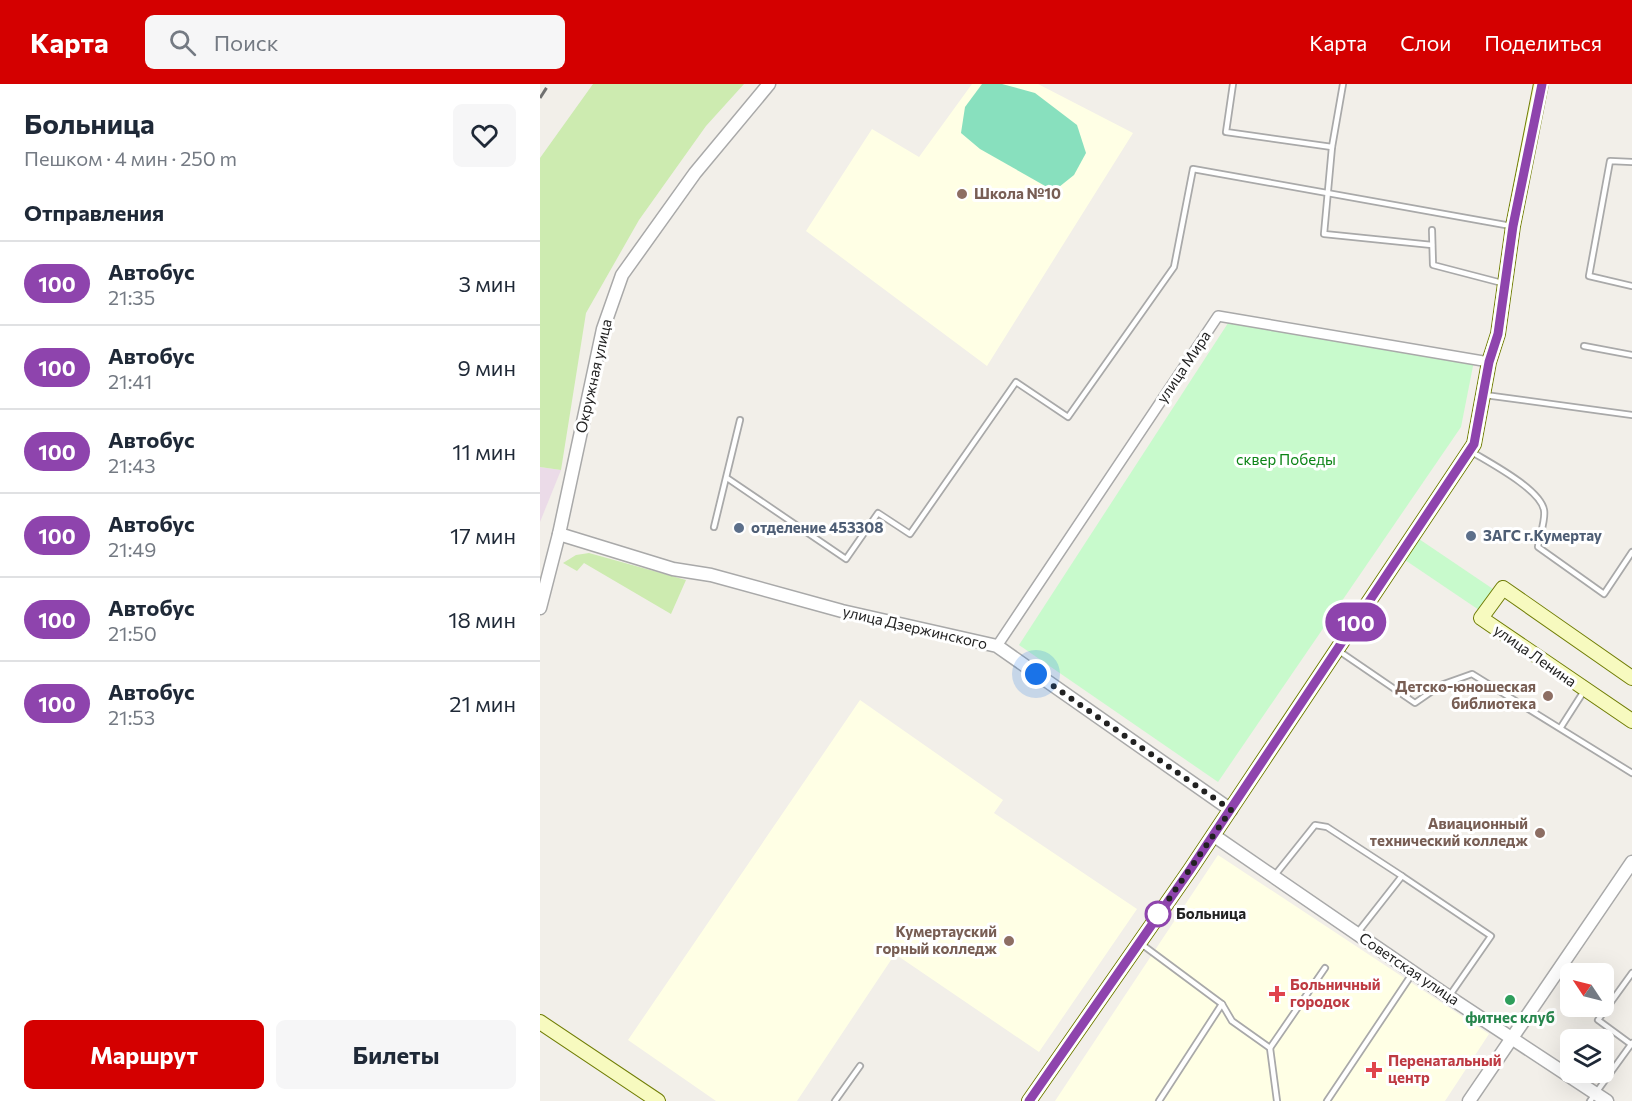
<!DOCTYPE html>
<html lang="ru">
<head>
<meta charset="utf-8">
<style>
	body { margin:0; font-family:Commissioner,sans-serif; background:#f6f6f7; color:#1f2937; height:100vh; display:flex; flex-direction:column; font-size:22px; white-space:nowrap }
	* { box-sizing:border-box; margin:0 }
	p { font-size:20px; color:#747a83 }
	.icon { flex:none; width:33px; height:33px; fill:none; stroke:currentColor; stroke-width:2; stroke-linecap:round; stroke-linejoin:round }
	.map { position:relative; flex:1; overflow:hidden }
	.drawer { display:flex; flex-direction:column; background:#fff; width:540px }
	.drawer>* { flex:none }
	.badge { padding:0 12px; border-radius:20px; font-size:21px; line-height:39px }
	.needle { width:39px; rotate:305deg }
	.fabs { position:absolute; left:1020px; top:879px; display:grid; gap:12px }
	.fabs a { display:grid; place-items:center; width:54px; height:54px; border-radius:9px; background:#fff; box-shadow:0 6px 24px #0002; font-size:30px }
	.you { position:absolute; width:30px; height:30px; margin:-15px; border:4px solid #fff; border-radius:50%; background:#1a73e8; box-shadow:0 0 0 9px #1a73e833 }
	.map>.badge { position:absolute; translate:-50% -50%; box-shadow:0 0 0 3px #fff }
	h2 { padding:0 24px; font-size:22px; line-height:54px }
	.round { display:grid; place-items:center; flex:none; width:63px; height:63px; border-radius:9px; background:#f6f6f7 }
	.headline { display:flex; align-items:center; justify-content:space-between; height:102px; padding:0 24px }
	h1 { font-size:28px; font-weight:700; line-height:45px }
	.action { display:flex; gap:12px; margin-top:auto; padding:12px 24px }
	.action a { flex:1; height:69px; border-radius:9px; background:#d40000; color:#fff; font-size:24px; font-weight:700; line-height:69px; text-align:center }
	.action a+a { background:#f6f6f7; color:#1f2937 }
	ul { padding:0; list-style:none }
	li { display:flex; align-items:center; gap:18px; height:84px; padding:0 24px; border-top:2px solid #e0e1e3 }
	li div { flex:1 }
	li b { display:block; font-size:22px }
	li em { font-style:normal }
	li .badge { min-width:66px; font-weight:700; text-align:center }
	header { display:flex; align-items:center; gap:36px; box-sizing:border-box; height:84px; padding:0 30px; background:#d40000; color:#fff }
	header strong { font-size:28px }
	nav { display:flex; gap:33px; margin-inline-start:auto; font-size:21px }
	.search { width:420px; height:54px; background:#f6f6f7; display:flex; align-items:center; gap:15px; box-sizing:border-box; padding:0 21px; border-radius:9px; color:#747a83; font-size:22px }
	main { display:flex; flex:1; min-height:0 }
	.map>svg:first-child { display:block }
</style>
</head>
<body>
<header>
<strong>Карта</strong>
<div class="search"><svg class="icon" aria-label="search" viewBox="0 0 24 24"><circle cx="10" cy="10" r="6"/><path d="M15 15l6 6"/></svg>Поиск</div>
<nav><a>Карта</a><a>Слои</a><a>Поделиться</a></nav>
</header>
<main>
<section class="drawer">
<div class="headline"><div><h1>Больница</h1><p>Пешком · 4 мин · 250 m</p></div><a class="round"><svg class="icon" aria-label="heart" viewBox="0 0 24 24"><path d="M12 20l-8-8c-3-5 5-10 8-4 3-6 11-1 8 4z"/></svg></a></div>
<h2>Отправления</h2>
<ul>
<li><span class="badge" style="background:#8e44ad;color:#fff">100</span><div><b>Автобус</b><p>21:35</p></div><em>3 мин</em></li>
<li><span class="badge" style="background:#8e44ad;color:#fff">100</span><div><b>Автобус</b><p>21:41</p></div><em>9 мин</em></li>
<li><span class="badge" style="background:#8e44ad;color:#fff">100</span><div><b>Автобус</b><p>21:43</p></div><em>11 мин</em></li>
<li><span class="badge" style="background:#8e44ad;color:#fff">100</span><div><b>Автобус</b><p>21:49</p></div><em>17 мин</em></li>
<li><span class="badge" style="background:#8e44ad;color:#fff">100</span><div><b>Автобус</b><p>21:50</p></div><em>18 мин</em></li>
<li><span class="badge" style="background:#8e44ad;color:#fff">100</span><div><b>Автобус</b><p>21:53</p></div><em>21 мин</em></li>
</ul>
<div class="action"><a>Маршрут</a><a>Билеты</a></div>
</section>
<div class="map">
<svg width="1092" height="1017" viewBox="0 0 1092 1017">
	<rect width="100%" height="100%" fill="#f2efe9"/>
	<path fill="#ebdbe8" d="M0,383l21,3 -21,52z"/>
	<g fill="#ffffe5">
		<path d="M432,0h66l95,49 -146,233 -181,-135 66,-102 47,28z"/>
		<path d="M320,616l143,100 -9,13 143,96 -98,143 -144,-98 -98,147h-81l-88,-61z"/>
		<path d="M678,771l271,179 -44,67h-390z"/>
	</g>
	<g fill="#cdebb0">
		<path d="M53,0h151l-38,42 -67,94 -53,93 -25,157 -21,-3v-309z"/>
		<path d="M49,469l97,27 -15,34 -87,-51 -7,8 -14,-8 13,-8z"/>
	</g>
	<g fill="#c8facc">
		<path d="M690,236l244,41 -13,66 -243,355 -199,-137z"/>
		<path d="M879,455l74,50 -14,21 -74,-50z"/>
	</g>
	<path fill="#88e0be" d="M442,0h20l33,9 42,32 9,28 -12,22 -20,16 -74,-42 -19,-16 4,-26z"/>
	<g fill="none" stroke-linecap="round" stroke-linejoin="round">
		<g stroke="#a9a9a9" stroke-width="8">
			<g id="service">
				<path d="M693,0l-7,48 106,15"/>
				<path d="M803,0l-11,63 -8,87 108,11"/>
				<path d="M1092,78l-22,-1 -21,115 43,10"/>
				<path d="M892,146l1,35 69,18"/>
				<path d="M1044,262l48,9"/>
				<path d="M945,311l147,20"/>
				<path d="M932,368c18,11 68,37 72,58 2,10 -5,27 -6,37l66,47 28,-42"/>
				<path d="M187,394l119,81 32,-46 32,21 106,-152 52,35 106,-150 19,-98 318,57"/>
				<path d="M174,443l26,-107"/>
				<path d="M799,567l76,52 26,-18 31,-11 160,99"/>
				<path d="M1021,643l23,-36"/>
				<path d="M735,791l40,-50 12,2 75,49"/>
				<path d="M818,848l44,-56 89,60 -41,59"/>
				<path d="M600,859l82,61 10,17 38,27 7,53"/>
				<path d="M1092,889l-34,47 34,25"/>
				<path d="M730,964l55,-80"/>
				<path d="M295,1017l25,-35"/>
				<path d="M619,1017l63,-97"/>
				<path d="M787,1017l85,-127"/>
				<path d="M1050,1017l42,-58"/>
			</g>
		</g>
		<g stroke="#a9a9a9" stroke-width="12">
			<path id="minor" d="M457,562l221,-330 271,46"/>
		</g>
		<g stroke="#a9a9a9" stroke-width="15">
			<g id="tertiary">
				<path d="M19,450l114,35 38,6 131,36 155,35 234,164"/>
				<path d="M0,524l19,-74 44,-205 19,-54 73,-102 74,-89"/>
				<path d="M673,751l236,162 158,104"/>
				<path d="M929,1017l163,-239"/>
			</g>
		</g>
		<g stroke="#707d05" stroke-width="16">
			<g id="secondary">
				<path d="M1092,594l-129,-90 -22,30 151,103"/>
				<path d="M0,938l118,79"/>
				<path d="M489,1017l161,-231 284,-426 15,-82 9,-28 15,-108 28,-142"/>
			</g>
		</g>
		<use href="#service" stroke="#fff" stroke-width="4.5"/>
		<use href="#minor" stroke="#fff" stroke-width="9"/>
		<use href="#tertiary" stroke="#fff" stroke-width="12"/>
		<use href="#secondary" stroke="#f7fabf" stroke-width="14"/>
		<path stroke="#707070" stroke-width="3" stroke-dasharray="12 12" stroke-linecap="butt" d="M0,14l9,-14"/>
	</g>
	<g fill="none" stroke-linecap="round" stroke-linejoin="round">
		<g stroke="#fff" stroke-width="14">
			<path id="line" d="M489,1017l161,-231 284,-426 15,-82 9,-28 15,-108 29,-142"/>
		</g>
		<use href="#line" stroke="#8e44ad" stroke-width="9"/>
		<path stroke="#222" stroke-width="6" stroke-dasharray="0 10.8" d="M496,590l195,136 -76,109 3,-5"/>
	</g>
	<g fill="#8d6e63" stroke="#fff" stroke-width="2">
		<circle cx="422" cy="110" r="6"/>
		<circle cx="1008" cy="612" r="6"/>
		<circle cx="1000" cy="749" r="6"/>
		<circle cx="469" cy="857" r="6"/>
	</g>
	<g fill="#5c6f8a" stroke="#fff" stroke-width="2">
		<circle cx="199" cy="444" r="6"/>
		<circle cx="931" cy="452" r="6"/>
	</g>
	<circle fill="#fff" stroke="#8e44ad" stroke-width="3" cx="618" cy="830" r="12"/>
	<g fill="#e0444e" stroke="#fff" stroke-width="2">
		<path d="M734 901h6v6h6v6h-6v6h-6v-6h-6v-6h6z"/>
		<path d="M831 977h6v6h6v6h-6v6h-6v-6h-6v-6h6z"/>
	</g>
	<circle fill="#2e9e5b" stroke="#fff" stroke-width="2" cx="970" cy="916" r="6"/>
	<g text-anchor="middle" stroke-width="6" stroke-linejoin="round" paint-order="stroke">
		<g font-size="15" font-weight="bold" fill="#785e54" stroke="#fff" text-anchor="end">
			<text x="434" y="115" text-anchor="start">Школа №10</text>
			<text x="996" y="608">Детско-юношеская<tspan x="996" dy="17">библиотека</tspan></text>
			<text x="988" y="745">Авиационный<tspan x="988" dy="17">технический колледж</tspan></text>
			<text x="457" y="853">Кумертауский<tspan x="457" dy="17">горный колледж</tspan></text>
		</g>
		<g font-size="15" fill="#222" stroke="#fff">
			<text transform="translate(644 283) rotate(-56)" y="5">улица Мира</text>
			<text transform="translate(54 292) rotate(-77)" y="5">Окружная улица</text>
			<text transform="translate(375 544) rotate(13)" y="5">улица Дзержинского</text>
			<text transform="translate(995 572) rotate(35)" y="5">улица Ленина</text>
			<text transform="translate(869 885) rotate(34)" y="5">Советская улица</text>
		</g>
		<g font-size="15" fill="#0c8416" stroke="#fff">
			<text x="746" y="381">сквер Победы</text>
		</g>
		<g font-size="15" font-weight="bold" fill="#4e5e75" stroke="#fff" text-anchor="start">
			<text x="211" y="449">отделение 453308</text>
			<text x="943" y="457">ЗАГС г.Кумертау</text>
		</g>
		<g font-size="15" font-weight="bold" fill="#222" stroke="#fff" text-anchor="start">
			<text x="636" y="835">Больница</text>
		</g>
		<g font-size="15" font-weight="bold" fill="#be3a42" stroke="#fff" text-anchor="start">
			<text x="750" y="906">Больничный<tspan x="750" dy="17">городок</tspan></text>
			<text x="848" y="982">Перенатальный<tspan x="848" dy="17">центр</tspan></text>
		</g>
		<g font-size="15" font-weight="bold" fill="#27864d" stroke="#fff">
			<text x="970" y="939">фитнес клуб</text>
		</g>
	</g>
</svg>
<div class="fabs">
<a><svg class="needle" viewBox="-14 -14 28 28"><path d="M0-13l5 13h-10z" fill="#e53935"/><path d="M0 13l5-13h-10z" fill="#747a83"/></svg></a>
<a><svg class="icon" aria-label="layers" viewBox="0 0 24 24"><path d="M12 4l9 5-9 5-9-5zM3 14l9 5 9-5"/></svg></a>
</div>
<div class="you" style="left:496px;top:590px"></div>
<b class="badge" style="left:816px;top:538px;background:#8e44ad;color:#fff">100</b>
</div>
</main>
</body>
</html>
